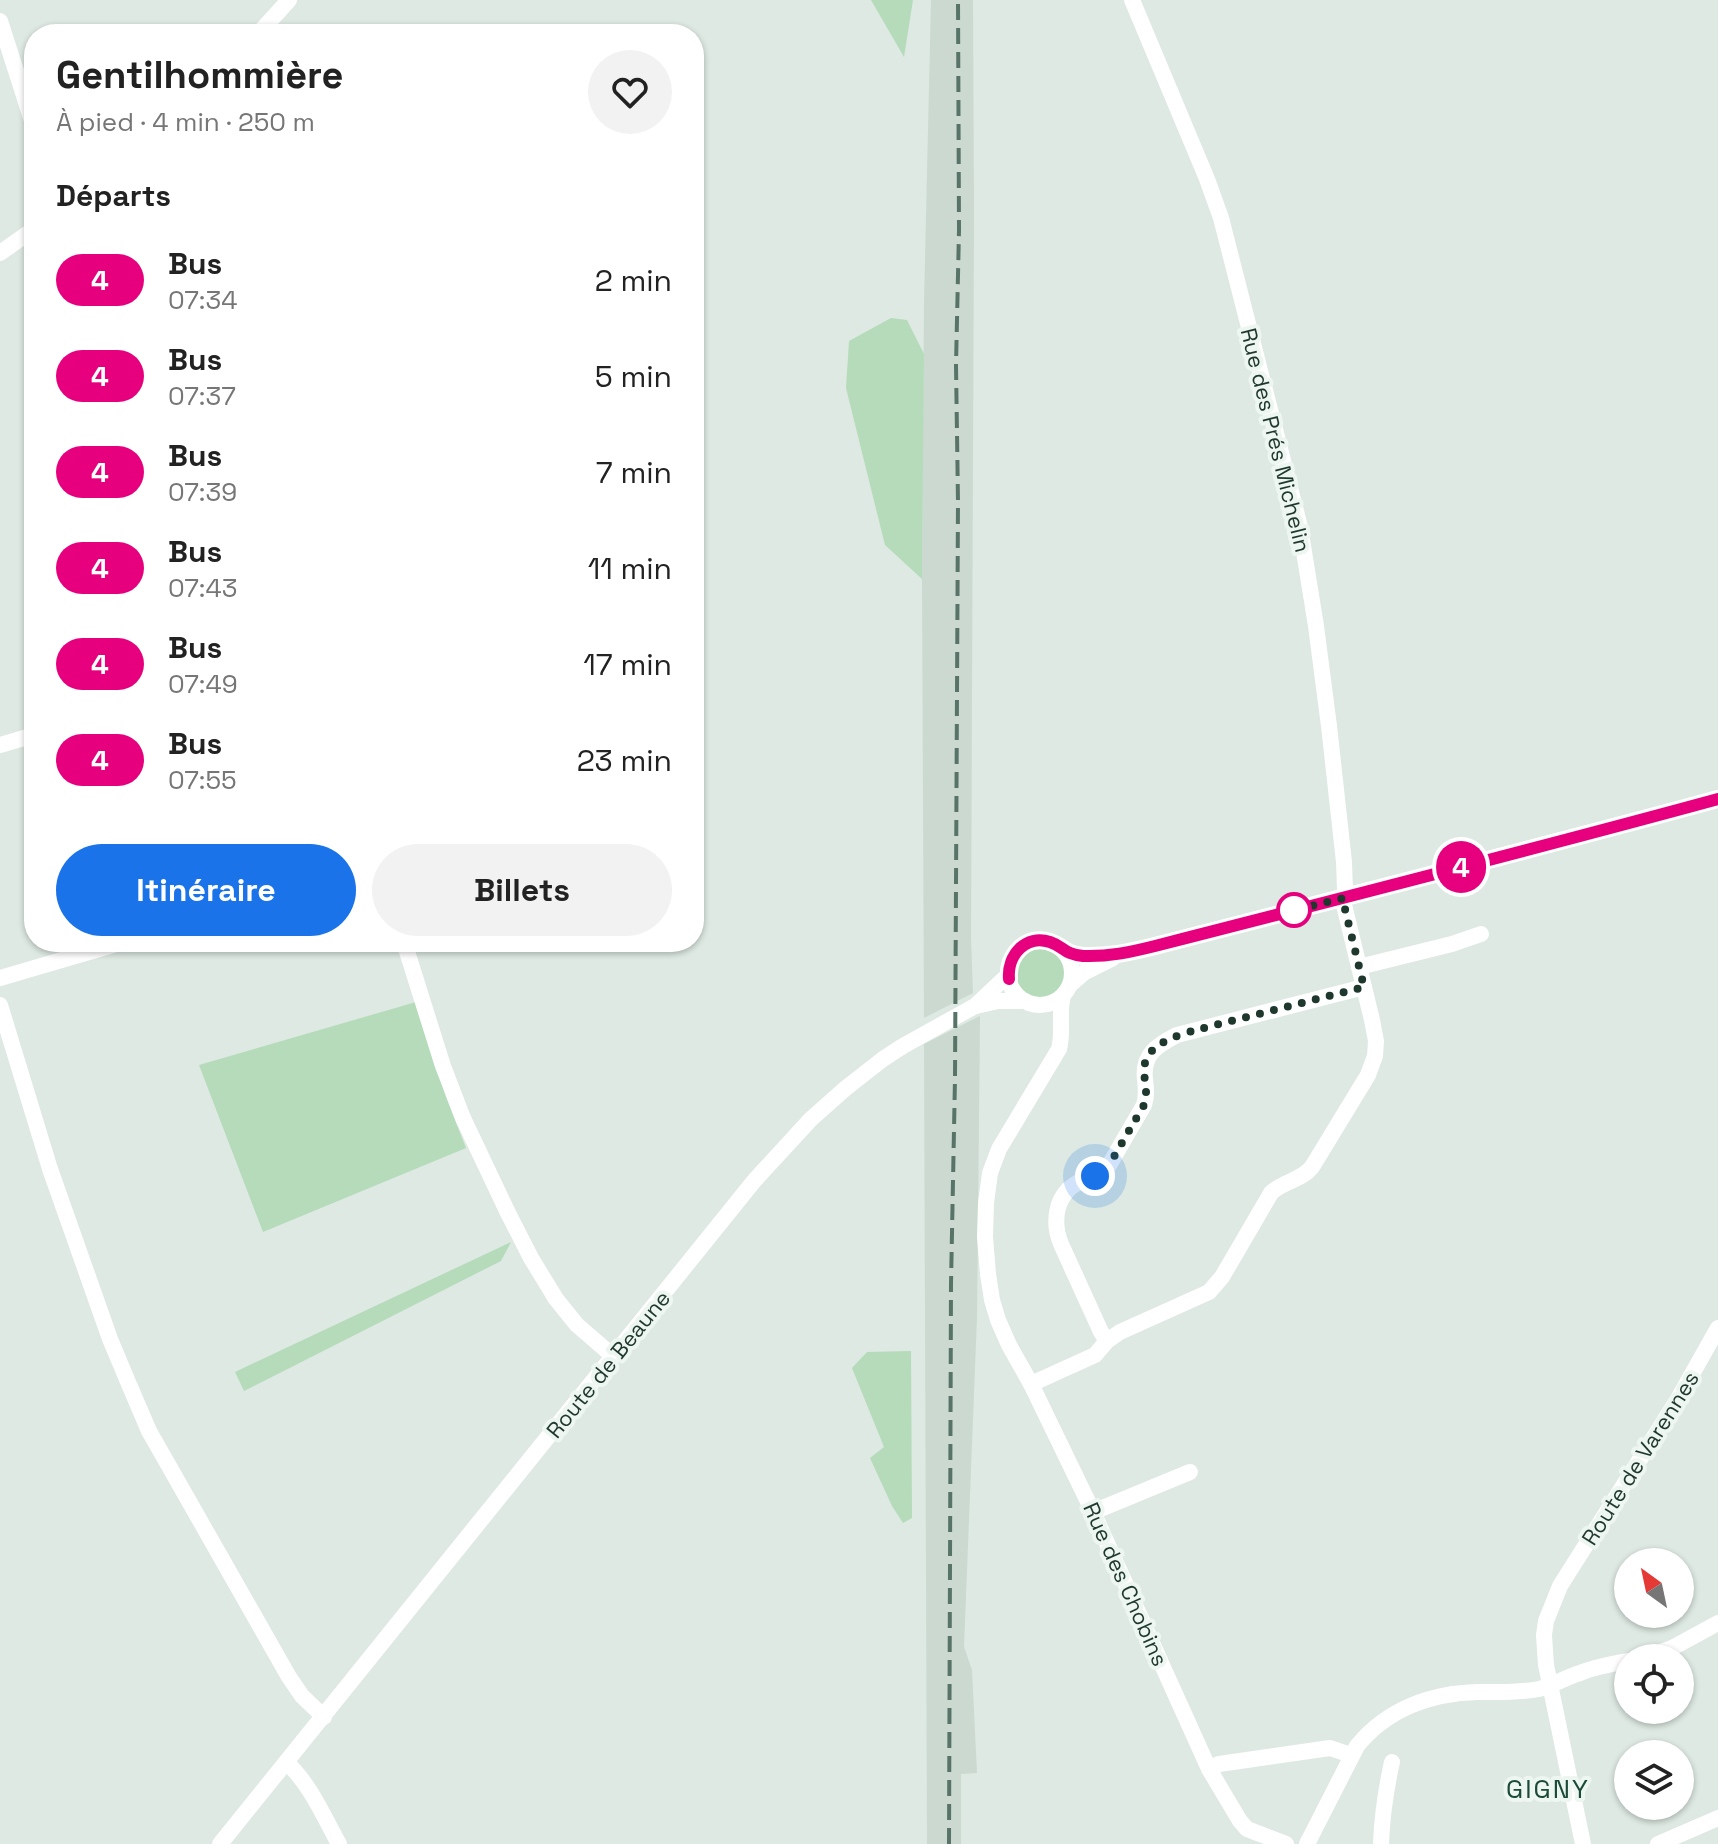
<!DOCTYPE html>
<html lang="fr">
<head>
<meta charset="utf-8">
<style>
	body { margin:0; font-family:"Space Grotesk",sans-serif; background:#f2f2f2; color:#222; height:100vh; display:flex; flex-direction:column; font-size:30px; white-space:nowrap }
	* { box-sizing:border-box; margin:0 }
	p { font-size:26px; color:#767676 }
	.icon { flex:none; width:44px; height:44px; fill:none; stroke:currentColor; stroke-width:2; stroke-linecap:round; stroke-linejoin:round }
	.map { position:relative; flex:1; overflow:hidden }
	.details { position:absolute; left:24px; top:24px; width:680px; height:928px; display:flex; flex-direction:column; background:#fff; border-radius:32px; box-shadow:0 2px 6px #0004 }
	.details>* { flex:none }
	.badge { padding:0 16px; border-radius:26px; font-size:28px; line-height:52px }
	.needle { width:52px; rotate:327deg }
	.controls { position:absolute; left:1614px; top:1548px; display:grid; gap:16px }
	.controls a { display:grid; place-items:center; width:80px; height:80px; border-radius:50%; background:#fff; box-shadow:0 2px 6px #0004; font-size:40px }
	.you { position:absolute; width:40px; height:40px; margin:-20px; border:6px solid #fff; border-radius:50%; background:#1a73e8; box-shadow:0 0 0 12px #1a73e833 }
	.map>.badge { position:absolute; translate:-50% -50%; box-shadow:0 0 0 4px #fff }
	h2 { padding:0 32px; font-size:30px; line-height:72px }
	.round { display:grid; place-items:center; flex:none; width:84px; height:84px; border-radius:42px; background:#f2f2f2 }
	.headline { display:flex; align-items:center; justify-content:space-between; height:136px; padding:0 32px }
	h1 { font-size:38px; font-weight:700; line-height:60px }
	.primary-button { display:flex; gap:16px; margin-top:auto; padding:16px 32px }
	.primary-button a { flex:1; height:92px; border-radius:48px; background:#1a73e8; color:#fff; font-size:32px; font-weight:700; line-height:92px; text-align:center }
	.primary-button a+a { background:#f2f2f2; color:#222 }
	ul { padding:0; list-style:none }
	li { display:flex; align-items:center; gap:24px; height:96px; padding:0 32px }
	li div { flex:1 }
	li b { display:block; font-size:30px }
	li em { font-style:normal }
	li .badge { min-width:88px; font-weight:700; text-align:center }
	.map>svg:first-child { display:block }
</style>
</head>
<body>
<div class="map">
<svg width="1718" height="1844" viewBox="0 0 1718 1844">
	<rect width="100%" height="100%" fill="#dde9e2"/>
	<g fill="#cbd9d1">
		<path d="M931,0h42l1,218 -3,720 2,55 -49,25 -2,-439 2,-275z"/>
		<path d="M980,1016l-3,301 -13,330 8,23 5,103 -16,1v70h-34l-3,-800z"/>
	</g>
	<g fill="#b5dbba">
		<path d="M871,0h42l-9,57z"/>
		<path d="M891,318l16,2 17,34 -2,225 -37,-34 -39,-157 3,-47z"/>
		<circle cx="1040" cy="972" r="25"/>
		<path d="M416,1002l30,95 20,51 -203,84 -64,-167z"/>
		<path d="M511,1242l-10,19 -257,130 -9,-19z"/>
		<path d="M911,1351l1,167 -9,5 -11,-17 -22,-48 14,-11 -32,-79 15,-16z"/>
	</g>
	<g fill="none" stroke-linecap="round" stroke-linejoin="round">
		<g stroke="#fff" stroke-width="16">
			<path d="M0,21l34,106"/>
			<path d="M258,34l31,-34"/>
			<path d="M0,253l34,-24"/>
			<path d="M0,745l34,-10"/>
			<circle cx="1040" cy="973" r="32"/>
			<path d="M404,942l39,124 20,52 45,95 23,45 25,41 21,26 36,31"/>
			<path d="M1066,953l21,3 35,-2 596,-155"/>
			<path d="M1359,967l93,-23 29,-10"/>
			<path d="M0,978l123,-36"/>
			<path d="M1071,984l14,-12 28,-14"/>
			<path d="M1063,996c-5,17 1,35 -4,53l-60,100 -9,24 -4,30 -1,34 3,37 4,26 6,20 11,25 22,39 62,128 116,257 31,52 7,8 39,15"/>
			<path d="M0,1005l50,164 60,170 18,43 21,49 140,246 13,19 22,21"/>
			<path d="M976,1006l22,-5h27"/>
			<path d="M1107,1341l-6,-9 -40,-88c-9,-22 -6,-50 18,-62 11,-5 20,-7 29,-15l36,-62c3,-9 2,-17 1,-26 -3,-24 12,-34 32,-44l187,-48"/>
			<path d="M1031,1384l64,-29 12,-14 13,-9 89,-40 13,-15 49,-84c12,-12 30,-12 41,-26l56,-92 7,-19 1,-15 -4,-21 -28,-115 1,-15 -1,-28 -15,-136 -13,-100 -16,-99 -79,-309 -14,-39 -75,-179"/>
			<path d="M1093,1512l97,-40"/>
			<path d="M1642,1658l30,-10 46,-25"/>
			<path d="M287,1763c23,21 37,54 52,81"/>
			<path d="M1209,1769l10,-5 111,-16 21,7"/>
			<path d="M220,1844l534,-663 57,-62 35,-31 37,-29 20,-13 72,-40 33,-31"/>
			<path d="M1307,1844l50,-98c30,-37 74,-53 121,-54 21,0 41,1 61,-3 14,-3 27,-12 41,-16 15,-6 32,-9 48,-12"/>
			<path d="M1381,1844c1,-28 5,-55 11,-82"/>
			<path d="M1583,1844l-37,-179 -2,-30 2,-14 14,-35 118,-187 40,-71"/>
			<path d="M1658,1844l60,-26"/>
		</g>
		<path stroke="#587469" stroke-width="4" stroke-dasharray="16 8" stroke-linecap="butt" d="M949,1844l2,-560 4,-206 3,-576 -2,-137 3,-135 -1,-230"/>
	</g>
	<g fill="none" stroke-linecap="round" stroke-linejoin="round">
		<g stroke="#fff" stroke-width="18">
			<path id="line" d="M1009,979c-2,-24 17,-45 41,-37 15,5 13,12 33,14 25,1 48,-4 72,-10 188,-48 376,-96 563,-147"/>
		</g>
		<use href="#line" stroke="#e6007e" stroke-width="12"/>
		<path stroke="#1f382e" stroke-width="8" stroke-dasharray="0 14.4" d="M1095,1176l13,-9 36,-62c4,-11 1,-21 0,-33 -1,-27 31,-36 52,-42l168,-43 -20,-82v-7l-62,15 12,-3"/>
	</g>
	<circle fill="#fff" stroke="#e6007e" stroke-width="4" cx="1294" cy="910" r="16"/>
	<g text-anchor="middle" stroke-width="8" stroke-linejoin="round" paint-order="stroke">
		<g font-size="22" fill="#1f382e" stroke="#edf6f0">
			<text transform="translate(1276 440) rotate(76)" y="8">Rue des Prés Michelin</text>
			<text transform="translate(608 1364) rotate(-51)" y="8">Route de Beaune</text>
			<text transform="translate(1640 1458) rotate(-58)" y="8">Route de Varennes</text>
			<text transform="translate(1126 1584) rotate(66)" y="8">Rue des Chobins</text>
		</g>
		<g font-size="26" letter-spacing="2" fill="#1b4a39" stroke="#edf6f0">
			<text x="1548" y="1798">GIGNY</text>
		</g>
	</g>
</svg>
<div class="controls">
<a><svg class="needle" viewBox="-14 -14 28 28"><path d="M0-13l5 13h-10z" fill="#e53935"/><path d="M0 13l5-13h-10z" fill="#767676"/></svg></a>
<a><svg class="icon" aria-label="locate" viewBox="0 0 24 24"><circle cx="12" cy="12" r="6"/><path d="M12 2v4M12 18v4M2 12h4M18 12h4"/></svg></a>
<a><svg class="icon" aria-label="layers" viewBox="0 0 24 24"><path d="M12 4l9 5-9 5-9-5zM3 14l9 5 9-5"/></svg></a>
</div>
<div class="you" style="left:1095px;top:1176px"></div>
<b class="badge" style="left:1461px;top:867px;background:#e6007e;color:#fff">4</b>
<section class="details">
<div class="headline"><div><h1>Gentilhommière</h1><p>À pied · 4 min · 250 m</p></div><a class="round"><svg class="icon" aria-label="heart" viewBox="0 0 24 24"><path d="M12 20l-8-8c-3-5 5-10 8-4 3-6 11-1 8 4z"/></svg></a></div>
<h2>Départs</h2>
<ul>
<li><span class="badge" style="background:#e6007e;color:#fff">4</span><div><b>Bus</b><p>07:34</p></div><em>2 min</em></li>
<li><span class="badge" style="background:#e6007e;color:#fff">4</span><div><b>Bus</b><p>07:37</p></div><em>5 min</em></li>
<li><span class="badge" style="background:#e6007e;color:#fff">4</span><div><b>Bus</b><p>07:39</p></div><em>7 min</em></li>
<li><span class="badge" style="background:#e6007e;color:#fff">4</span><div><b>Bus</b><p>07:43</p></div><em>11 min</em></li>
<li><span class="badge" style="background:#e6007e;color:#fff">4</span><div><b>Bus</b><p>07:49</p></div><em>17 min</em></li>
<li><span class="badge" style="background:#e6007e;color:#fff">4</span><div><b>Bus</b><p>07:55</p></div><em>23 min</em></li>
</ul>
<div class="primary-button"><a>Itinéraire</a><a>Billets</a></div>
</section>
</div>
</body>
</html>
